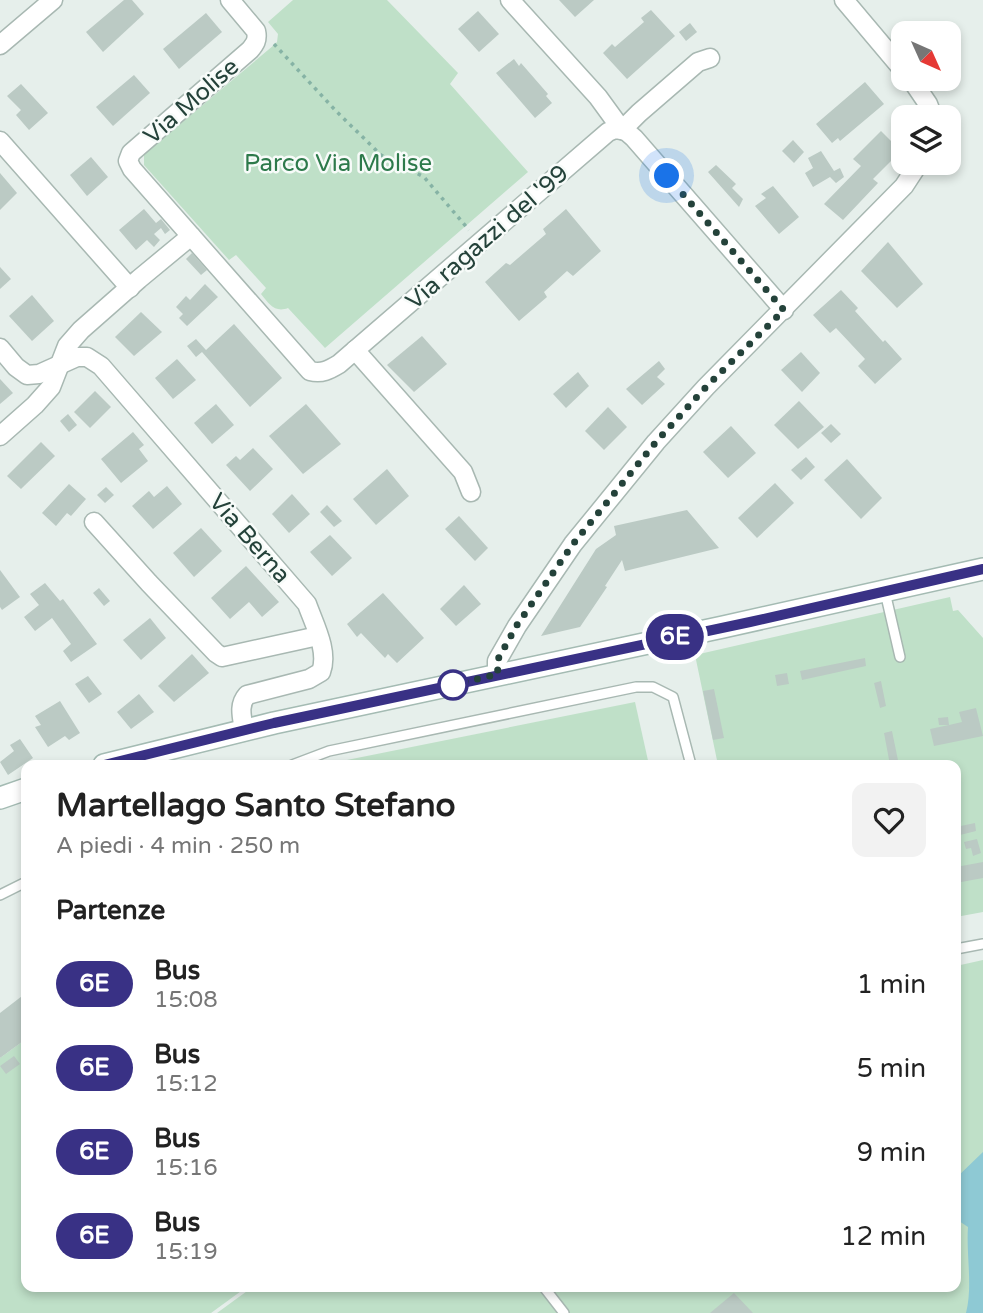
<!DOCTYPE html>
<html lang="it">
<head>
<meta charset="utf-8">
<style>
	body { margin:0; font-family:"Varela Round",sans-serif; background:#f2f2f2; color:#222; height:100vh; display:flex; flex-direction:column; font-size:26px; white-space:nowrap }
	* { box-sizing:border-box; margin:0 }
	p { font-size:23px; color:#767676 }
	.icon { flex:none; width:38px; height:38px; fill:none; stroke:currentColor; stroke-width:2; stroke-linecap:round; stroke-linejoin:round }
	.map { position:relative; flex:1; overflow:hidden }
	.panel { position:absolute; left:21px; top:760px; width:940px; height:532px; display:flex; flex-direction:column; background:#fff; border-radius:14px; box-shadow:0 4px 10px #0003 }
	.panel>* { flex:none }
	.badge { padding:0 14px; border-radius:23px; font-size:24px; line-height:46px }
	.needle { width:46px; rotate:135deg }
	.controls { position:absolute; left:891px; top:21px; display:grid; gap:14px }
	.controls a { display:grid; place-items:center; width:70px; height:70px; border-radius:14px; background:#fff; box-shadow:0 4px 10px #0003; font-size:35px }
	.you { position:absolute; width:35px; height:35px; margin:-18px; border:5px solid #fff; border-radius:50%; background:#1a73e8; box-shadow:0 0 0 10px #1a73e833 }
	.map>.badge { position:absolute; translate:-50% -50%; box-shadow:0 0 0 4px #fff }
	h2 { padding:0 35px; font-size:26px; line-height:63px }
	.round { display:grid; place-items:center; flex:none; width:74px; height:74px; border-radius:14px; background:#f2f2f2 }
	.overview { display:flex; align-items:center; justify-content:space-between; height:119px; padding:0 35px }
	h1 { font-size:33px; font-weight:800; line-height:52px }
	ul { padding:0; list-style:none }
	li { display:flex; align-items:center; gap:21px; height:84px; padding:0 35px }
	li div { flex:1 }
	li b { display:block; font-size:26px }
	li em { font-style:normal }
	li .badge { min-width:77px; font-weight:700; text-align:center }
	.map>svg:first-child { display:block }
</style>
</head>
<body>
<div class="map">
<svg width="983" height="1313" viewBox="0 0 983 1313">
	<rect width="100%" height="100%" fill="#e6efeb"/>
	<g fill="#bfe0c8">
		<path d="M293,0h94l71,73 -8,11 78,88 -203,176 -37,-40c-13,5 -19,-4 -27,-14l5,-6 -30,-33 -7,5 -85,-95v-10l4,-4 126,-106 3,-3 1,-8 -10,-12z"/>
		<path d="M950,597l3,14 5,-1 25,28v274l-27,5v-152h-238l-23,-110z"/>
		<path d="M635,702l14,63h-327z"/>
		<path d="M983,960v353h-766l37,-27h702v-320z"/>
		<path d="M26,1039v247h222l-37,27h-211v-255z"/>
	</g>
	<path fill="#8ec9d4" d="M983,1152v161h-17c7,-27 0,-58 2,-86l-12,-8v-41z"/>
	<g fill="#bbcac4">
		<path d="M124,0h8l12,14 -41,38 -17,-20z"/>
		<path d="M559,0h35l-19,17z"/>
		<path d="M651,10l24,26 -48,43 -24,-26 9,-9 3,3 29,-25 -3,-4z"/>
		<path d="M478,11l21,23 -20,18 -21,-23z"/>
		<path d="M206,13l16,19 -43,37 -16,-20z"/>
		<path d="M690,23l7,9 -11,9 -7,-9z"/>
		<path d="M514,59l5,7 2,-3 27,31 -2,2 6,7 -17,15 -39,-45z"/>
		<path d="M134,75l16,18 -37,33 -17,-19z"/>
		<path d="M865,82l19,22 -44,37 -2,-3 -6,5 -16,-19z"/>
		<path d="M21,84l27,29 -19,17 -13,-15 5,-5 -14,-14z"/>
		<path d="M881,131l20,20 -28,28 5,4 -35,37 -19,-16 37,-38 -8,-7z"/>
		<path d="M793,140l11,12 -10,11 -12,-12z"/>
		<path d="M821,151l13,20 6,-3 4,9 -8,6 -6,-6 -17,10 -8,-14 8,-5 -5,-10z"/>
		<path d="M91,157l17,20 -21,19 -17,-21z"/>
		<path d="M716,165l20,19 -4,4 11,11 -4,8 -31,-35z"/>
		<path d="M0,173l17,20 -17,17z"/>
		<path d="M773,186l26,31 -20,17 -24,-28 11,-8 -5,-4z"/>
		<path d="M144,209l12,14 5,-4 9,11 -5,4 -4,-6 -7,6 6,6 -6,7 -7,-7 -11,10 -17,-20z"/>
		<path d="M566,209l35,42 -28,25 -6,-5 -23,21 3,5 -28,24 -34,-39 21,-19 4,2 36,-31 -3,-5z"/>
		<path d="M888,242l35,42 -26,24 -36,-37z"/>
		<path d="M192,253l15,17 -6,5 -15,-16z"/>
		<path d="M0,267l11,12 -11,10z"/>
		<path d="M205,284l13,13 -31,29 -8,-8 4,-4 -7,-7 10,-11 4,4z"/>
		<path d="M841,290l17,18 -3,3 28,31 2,-2 17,19 -27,25 -17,-18 7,-7 -29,-31 -6,5 -17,-18z"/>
		<path d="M32,295l22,26 -22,20 -23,-25z"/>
		<path d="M141,312l21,20 -28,24 -19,-19z"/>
		<path d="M234,324l48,54 -32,29 -48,-55 -6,5 -9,-11 9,-7 10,11z"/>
		<path d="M422,336l25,28 -33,28 -27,-27z"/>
		<path d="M801,352l19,21 -18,19 -21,-22z"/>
		<path d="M177,359l19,21 -23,19 -18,-21z"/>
		<path d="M659,361l6,8 -8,8 8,7 -23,21 -16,-16z"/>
		<path d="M578,372l11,14 -23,22 -13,-14z"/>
		<path d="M0,379l13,14 -13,11z"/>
		<path d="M95,391l16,16 -21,21 -16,-16z"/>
		<path d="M799,401l25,26 -26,22 -24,-24z"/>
		<path d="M216,404l18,21 -22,19 -18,-21z"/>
		<path d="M306,404l35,40 -38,30 -34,-38z"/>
		<path d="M608,407l19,20 -23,23 -19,-19z"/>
		<path d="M68,414l9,11 -8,7 -9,-11z"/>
		<path d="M831,424l10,10 -10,9 -10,-10z"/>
		<path d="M731,426l25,27 -28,25 -25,-26z"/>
		<path d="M133,432l11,13 -5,4 9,12 -27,22 -20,-24z"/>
		<path d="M41,442l14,14 -34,33 -14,-13z"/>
		<path d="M253,448l20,21 -23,22 -24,-26 10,-9 4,4z"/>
		<path d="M806,457l9,10 -14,13 -10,-10z"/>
		<path d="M847,459l35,39 -21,21 -37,-39z"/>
		<path d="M387,469l22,27 -33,29 -23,-26z"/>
		<path d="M775,483l19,20 -37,35 -19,-20z"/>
		<path d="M69,484l17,15 -15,17 -4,-3 -11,13 -14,-13z"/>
		<path d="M167,486l15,18 -29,25 -21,-23 17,-15 5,6z"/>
		<path d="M106,487l8,8 -9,8 -8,-8z"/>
		<path d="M292,494l18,20 -21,19 -17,-19z"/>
		<path d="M327,505l15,16 -8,6 -14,-15z"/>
		<path d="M687,510l32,38 -94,23 -3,-11 -17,26 2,1 -27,40 -39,9 55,-87 20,-14 -2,-9z"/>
		<path d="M459,516l29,32 -13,13 -30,-32z"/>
		<path d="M201,528l21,23 -28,26 -21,-24z"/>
		<path d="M330,535l22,23 -20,18 -22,-24z"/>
		<path d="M246,566l33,36 -17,15 -13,-15 -19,17 -19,-21z"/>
		<path d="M0,570l20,27 -18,13 -2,-3z"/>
		<path d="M45,583l15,18 3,-2 34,45 -26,18 -8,-11 8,-7 -19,-26 -17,13 -11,-14 15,-12 -9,-11z"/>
		<path d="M464,585l17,19 -25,22 -16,-17z"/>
		<path d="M99,588l11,13 -6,5 -11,-13z"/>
		<path d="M383,593l41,45 -27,25 -9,-9 -3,4 -24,-25 -4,4 -10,-13z"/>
		<path d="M150,618l16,20 -25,22 -18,-20z"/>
		<path d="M192,654l17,19 -35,29 -16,-16z"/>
		<path d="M865,658l1,8 -64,14 -2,-9z"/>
		<path d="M787,673l2,11 -12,2 -2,-11z"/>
		<path d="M88,676l14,18 -13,9 -14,-19z"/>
		<path d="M881,681l5,25 -6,2 -6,-25z"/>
		<path d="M714,689l10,49 -11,2 -10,-49z"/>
		<path d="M139,694l15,18 -23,17 -14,-17z"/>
		<path d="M60,701l20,32 -11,7 -4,-4 -17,11 -13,-20 6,-2 -6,-9z"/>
		<path d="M976,708l7,28 -49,10 -4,-17 19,-4h-10l-1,-7 10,-1 1,8 13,-3 -3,-10z"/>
		<path d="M892,731l7,34h-9l-6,-32z"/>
		<path d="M20,739l13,19 -25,17 -8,-13 14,-11 -4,-6z"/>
		<path d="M975,823l1,8 -20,5v-9z"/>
		<path d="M977,839l4,14 -8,3 -2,-8 -5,1 -2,-7z"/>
		<path d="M983,862v16l-27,5v-16z"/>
		<path d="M26,993v46l-26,19v-45z"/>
		<path d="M14,1056l6,8 -14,10 -6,-8z"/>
		<path d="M734,1293l19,20h-43z"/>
	</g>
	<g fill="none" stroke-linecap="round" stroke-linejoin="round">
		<g stroke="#a8b8b2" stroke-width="12">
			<g id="lane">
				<path d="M885,592l15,65"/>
				<path d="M292,765l37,-14 307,-64h17l20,10 18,68"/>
				<path d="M0,895l26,-13"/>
				<path d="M956,949l27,-5"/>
				<path d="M543,1286l21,27"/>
			</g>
		</g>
		<g stroke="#a8b8b2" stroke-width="21">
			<g id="street">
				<path d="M510,0l88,97 24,33 5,2 7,6 150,172"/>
				<path d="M844,0l59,70"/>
				<path d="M0,45l53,-45"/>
				<path d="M911,79l17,25 5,13"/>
				<path d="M0,141l130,147"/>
				<path d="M191,236l119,135c12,3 19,-1 29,-7l269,-232 7,-3 7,1 17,-17 59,-51 12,-4"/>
				<path d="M0,348l16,19 11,8 12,-1 38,-17h10l14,9 206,238c7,20 22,47 14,68l-12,7 -62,16c-9,10 -5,22 -3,35"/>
				<path d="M355,350l108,122 8,20"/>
				<path d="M0,436l35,-31 16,-18 16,-41 14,-16 58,-51 52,-43 -59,-67 -4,-8 3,-8 119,-103c5,-6 8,-10 6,-19l-26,-31"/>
				<path d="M94,522l55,61 67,70 6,4 96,-21"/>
				<path d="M497,674v-13l20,-35 56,-82 83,-102 50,-55 198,-201 15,-23"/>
			</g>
		</g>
		<g stroke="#a4bbb3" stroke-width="24">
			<g id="secondary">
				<path d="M104,765l170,-42 449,-96 260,-58"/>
				<path d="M0,798l26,-9"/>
			</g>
		</g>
		<path stroke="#86b3a5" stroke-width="3.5" stroke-dasharray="3.5 5" stroke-linecap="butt" d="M274,44l62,67 45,44 43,22 45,53"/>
		<use href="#lane" stroke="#fff" stroke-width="9"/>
		<use href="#street" stroke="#fff" stroke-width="18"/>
		<use href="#secondary" stroke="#fff" stroke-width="21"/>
	</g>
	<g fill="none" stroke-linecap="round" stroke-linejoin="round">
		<g stroke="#fff" stroke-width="16">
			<path id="line" d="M104,765l170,-42 476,-101 233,-53"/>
		</g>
		<use href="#line" stroke="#393185" stroke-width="10"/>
		<path stroke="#24423a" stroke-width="7" stroke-dasharray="0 12.6" d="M453,685l45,-11 -1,-13 20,-36 56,-81 83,-102 50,-55 78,-77 -117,-134"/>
	</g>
	<circle fill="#fff" stroke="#393185" stroke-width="3.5" cx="453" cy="685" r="14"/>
	<g text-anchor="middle" stroke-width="5" stroke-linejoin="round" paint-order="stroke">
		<g font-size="24" fill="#24423a" stroke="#f7fbf9">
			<text transform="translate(191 101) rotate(-41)" y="8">Via Molise</text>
			<text transform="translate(487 237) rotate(-41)" y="8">Via ragazzi del '99</text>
			<text transform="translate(250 538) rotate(49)" y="8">Via Berna</text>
		</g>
		<g font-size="24" fill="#2d7a4b" stroke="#f7fbf9">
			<text x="338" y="171">Parco Via Molise</text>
		</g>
	</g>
</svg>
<div class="controls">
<a><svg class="needle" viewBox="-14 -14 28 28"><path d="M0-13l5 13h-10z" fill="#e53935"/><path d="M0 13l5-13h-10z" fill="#767676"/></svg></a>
<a><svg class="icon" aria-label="layers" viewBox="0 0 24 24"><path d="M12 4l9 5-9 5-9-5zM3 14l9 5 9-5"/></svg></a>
</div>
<div class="you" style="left:667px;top:176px"></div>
<b class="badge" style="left:675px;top:637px;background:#393185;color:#fff">6E</b>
<section class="panel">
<div class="overview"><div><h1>Martellago Santo Stefano</h1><p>A piedi · 4 min · 250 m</p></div><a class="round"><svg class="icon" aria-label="heart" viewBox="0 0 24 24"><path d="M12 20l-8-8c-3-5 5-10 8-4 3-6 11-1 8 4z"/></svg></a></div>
<h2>Partenze</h2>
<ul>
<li><span class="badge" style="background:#393185;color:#fff">6E</span><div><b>Bus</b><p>15:08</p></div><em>1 min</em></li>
<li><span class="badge" style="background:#393185;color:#fff">6E</span><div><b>Bus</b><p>15:12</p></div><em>5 min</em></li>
<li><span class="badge" style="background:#393185;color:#fff">6E</span><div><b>Bus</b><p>15:16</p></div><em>9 min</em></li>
<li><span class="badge" style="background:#393185;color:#fff">6E</span><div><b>Bus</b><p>15:19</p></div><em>12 min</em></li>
</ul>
</section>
</div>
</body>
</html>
